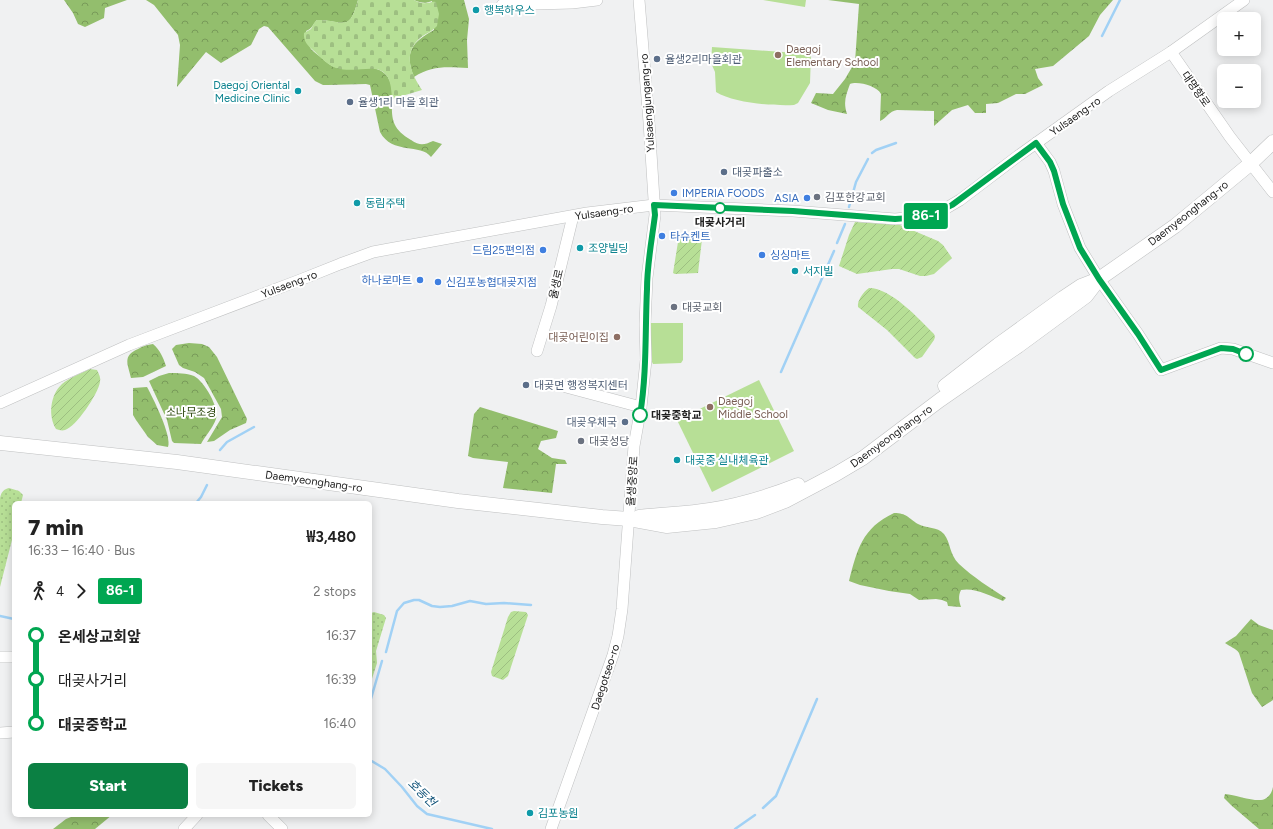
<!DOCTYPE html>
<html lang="en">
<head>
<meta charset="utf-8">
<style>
	body { margin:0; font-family:Figtree,"Noto Sans KR",sans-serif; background:#f6f6f6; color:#222; height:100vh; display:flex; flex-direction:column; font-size:15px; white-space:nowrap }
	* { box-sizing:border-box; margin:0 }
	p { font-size:13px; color:#767676 }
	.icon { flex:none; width:22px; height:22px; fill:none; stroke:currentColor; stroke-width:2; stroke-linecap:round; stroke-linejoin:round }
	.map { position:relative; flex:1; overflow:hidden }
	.panel { position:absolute; left:12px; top:501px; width:360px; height:316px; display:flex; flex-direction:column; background:#fff; border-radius:6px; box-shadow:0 2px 10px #0003 }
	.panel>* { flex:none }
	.badge { padding:0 8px; border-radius:3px; font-size:14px; line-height:26px }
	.controls { position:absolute; left:1217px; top:12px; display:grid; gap:8px }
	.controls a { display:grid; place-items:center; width:44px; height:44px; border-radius:6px; background:#fff; box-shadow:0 2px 10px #0003; font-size:20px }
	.map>.badge { position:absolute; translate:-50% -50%; box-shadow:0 0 0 2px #fff }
	.legs { display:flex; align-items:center; gap:6px; height:44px; padding:0 16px; font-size:13px }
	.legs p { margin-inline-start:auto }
	.head { display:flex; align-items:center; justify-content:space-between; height:68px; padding:0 16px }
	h1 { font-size:22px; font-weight:800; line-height:30px }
	.button { display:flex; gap:8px; margin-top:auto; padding:8px 16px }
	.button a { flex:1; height:46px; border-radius:6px; background:#0b8043; color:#fff; font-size:16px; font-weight:800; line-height:46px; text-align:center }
	.button a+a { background:#f6f6f6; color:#222 }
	ul { padding:0 16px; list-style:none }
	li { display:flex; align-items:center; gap:14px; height:44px; font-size:15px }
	li i { display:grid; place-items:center; width:6px; height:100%; margin:0 5px; background:currentColor }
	li i::after { content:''; width:10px; height:10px; margin:-5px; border:3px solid; border-radius:50%; background:#fff }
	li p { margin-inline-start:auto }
	li:first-child i { background:linear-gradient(#0000 50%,currentColor 0) }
	li:last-child i { background:linear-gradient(currentColor 50%,#0000 0) }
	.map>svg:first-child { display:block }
</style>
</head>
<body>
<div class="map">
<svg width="1273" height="829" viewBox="0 0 1273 829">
	<defs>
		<pattern id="grass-dots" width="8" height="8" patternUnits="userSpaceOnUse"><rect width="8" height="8" fill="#b7df96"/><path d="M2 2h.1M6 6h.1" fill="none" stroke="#9dbf81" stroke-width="1.8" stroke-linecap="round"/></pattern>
		<pattern id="forest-crowns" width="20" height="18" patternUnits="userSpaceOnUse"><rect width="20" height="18" fill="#93be6d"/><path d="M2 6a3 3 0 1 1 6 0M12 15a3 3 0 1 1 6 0" fill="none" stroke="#789a59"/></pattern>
		<pattern id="cemetery-stones" width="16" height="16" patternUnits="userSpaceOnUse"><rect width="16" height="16" fill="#b7df96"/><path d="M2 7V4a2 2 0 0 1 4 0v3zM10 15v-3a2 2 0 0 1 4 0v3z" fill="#9dbf81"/></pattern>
		<pattern id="garden-furrows" width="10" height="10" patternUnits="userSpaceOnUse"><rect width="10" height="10" fill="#b7df96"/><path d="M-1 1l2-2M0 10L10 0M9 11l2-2" fill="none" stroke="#9dbf81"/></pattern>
	</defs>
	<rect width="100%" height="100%" fill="#f0f1f2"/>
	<g fill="url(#grass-dots)">
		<path d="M9,488l10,3 4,4 -2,8h-7v29l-14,55v-89c1,-6 4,-9 9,-10z"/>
		<path d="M374,612l10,3 2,3 -10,33 1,12 -7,22v-69l1,-3z"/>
	</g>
	<g fill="url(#forest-crowns)">
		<path d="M64,0h63l-22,8 -1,10 -19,9 -7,-3 -5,-11z"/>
		<path d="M146,0h212c-9,34 -14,20 -41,20 -4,4 -5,9 -11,11 1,5 2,13 5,18 3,3 8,7 12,10 3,3 8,7 12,8 16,6 40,-7 52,9 4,5 5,11 5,17 0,23 -3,34 19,47 9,6 13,5 22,1l9,3 -11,13c-10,-14 -39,-2 -51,-25l-10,-47 -4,-1 -38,1h-5l-8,-4 -47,-54 -4,-1 -5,3 -8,16 -30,18 -15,-11 -29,35 3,-42 -2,-10 -24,-30z"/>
		<path d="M414,0h50l5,19 -2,21 1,28c-21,-1 -36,-3 -54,9 -10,-25 -2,-35 20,-47l-2,-29c-7,3 -11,2 -18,-1z"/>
		<path d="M828,0h285l-13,15 -11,21 -36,30 -18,3 3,9 5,7 -18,9h-9l-18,9 -12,1v9h-11l-7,-8 -16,5 -18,16v-15l-37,-1c-8,1 -10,8 -17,11l1,-27c-4,-8 -23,-13 -31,-10 -4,11 -7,18 -3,30l-19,-4 -17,-7 5,-10 17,1 12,-15 10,-17 4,-58z"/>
		<path d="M189,343l13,1 7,3 8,10 30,62 -1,4 -16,7 -16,11 -7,1 15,-25 -1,-8 -17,-31 -9,-6 -12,-4 -4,-3 -7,-16 4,-4z"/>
		<path d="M153,344c7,6 10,13 13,22l-23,11 -12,1c-3,-14 -9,-22 7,-29 5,-3 9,-4 15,-5z"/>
		<path d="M169,373c9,0 17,0 25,3 10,5 26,32 22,43 -3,9 -11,17 -15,25l-27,-1 -2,-2 -5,-21 -18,-39 10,-5z"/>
		<path d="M147,387c6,11 25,49 21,60l-11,-2 -9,-8 -12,-17 -3,-5v-27z"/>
		<path d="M480,407l78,24 -2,7 -15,3 -3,8 14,9 13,2 2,4h-11l-4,29 -49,-5 5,-26 -35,-4 -5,-2 6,-42z"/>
		<path d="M894,513c13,0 14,5 24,11 9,5 19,2 26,10 7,9 5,20 15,30 14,13 31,24 47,34l-3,3c-12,-5 -29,-14 -42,-11 -3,6 -2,11 0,17l-13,-1 -1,-4 -5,-2 -6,-1 -17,1 -9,-6 -21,-3 -29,-6 -11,-4c8,-31 13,-53 45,-68z"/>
		<path d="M1251,619l8,6 14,5v70l-11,7 -10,-14 -13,-40c-3,-5 -9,-6 -14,-10l11,-7z"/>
		<path d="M1273,787v42h-14l-27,-23 -8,-8 1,-4c10,1 27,7 36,6 7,-1 11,-7 12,-13z"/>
		<path d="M76,815h36l-17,14h-42l13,-10z"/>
	</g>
	<path fill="url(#cemetery-stones)" d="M358,0h56c4,2 8,4 12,3 5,0 5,-2 10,-1l3,12 -2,12c-5,6 -13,8 -18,13 -17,15 -7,36 3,51l-30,9c-1,-47 -29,-23 -56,-31 -8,-3 -16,-11 -22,-17 -6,-5 -11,-10 -10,-18l7,-4 3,-6 3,-3c28,0 32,13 41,-20z"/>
	<g fill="url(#garden-furrows)">
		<path d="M855,222l45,3 38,16 5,4 9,13 -18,16 -8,2h-6l-21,-7h-7l-35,5 -18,-8 10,-31z"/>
		<path d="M679,236l23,1v2l-4,34 -23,1 -2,-1z"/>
		<path d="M869,288c22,0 50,31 65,46l1,3 -1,3 -12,17 -5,2 -2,-1 -28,-28 -29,-23c-1,-6 5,-15 11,-19z"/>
		<path d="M90,369l7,1c2,4 4,8 3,12 -2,12 -24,45 -35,48 -3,1 -6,0 -9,-1 -8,-13 -6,-34 6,-45 7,-6 19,-11 28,-15z"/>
		<path d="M514,611l12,1 2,3 -20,61 -5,4 -11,-4 -1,-4 17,-55 3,-5z"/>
	</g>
	<g fill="#b7df96">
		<path d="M763,0h43l-1,7z"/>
		<path d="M712,47l99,7 -1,29 -12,20 -4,2c-22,1 -60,-2 -78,-13l-1,-20 -4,-9z"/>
		<path d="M651,323h32v37l-2,3 -28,1 -2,-4z"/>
		<path d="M759,380l35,71 -82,41 -35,-72z"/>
	</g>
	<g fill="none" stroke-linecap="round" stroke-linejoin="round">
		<g stroke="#a1d1f5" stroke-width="2.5">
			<path d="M1102,36l18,-36"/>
			<path d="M872,153l4,-3 20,-7"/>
			<path d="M849,207l7,-25 12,-23"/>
			<path d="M837,243l8,-19"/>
			<path d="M781,372l53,-121"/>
			<path d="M220,450l7,-8 27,-15"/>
			<path d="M196,503l5,-6 6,-12"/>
			<path d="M0,616l14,3"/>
			<path d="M386,652l11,-41 7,-8 10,-3h5l13,6 8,1 12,-1 18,-5 16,3 18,-1 27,2"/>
			<path d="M370,702l12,-41"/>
			<path d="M370,760l15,9 17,18 15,19 10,8 65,15"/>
			<path d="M763,808l13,-12 41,-97"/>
			<path d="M735,829l20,-14"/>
		</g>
		<g stroke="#bfc0c1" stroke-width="12">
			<g id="minor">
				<path d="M502,5l70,-2 25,-3"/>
				<path d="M1171,52l59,85 43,55"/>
				<path d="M1036,143l14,19 4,9 9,33 17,44 19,31 39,55 23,36 60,-22 12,1 40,14"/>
				<path d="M537,351l14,-45 22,-90"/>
				<path d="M566,387l75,20"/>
				<path d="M0,403l129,-58 171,-65 40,-16 33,-12 16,-3 198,-36 67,-8 139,6 102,8 31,-3 17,-6 17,-10 58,-44 91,-65 62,-39 73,-52"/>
				<path d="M0,657h14"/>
				<path d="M0,733l14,-1"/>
				<path d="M268,815l14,14"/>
				<path d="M184,829l13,-14"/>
				<path d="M551,829l62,-174 5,-19 4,-27 12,-163 7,-39 5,-47 -1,-36 2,-46 8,-63 -6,-93 -10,-122"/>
			</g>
		</g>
		<g stroke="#bfc0c1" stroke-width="15">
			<g id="major">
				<path d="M945,386l53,-41 65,-47 18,-12 18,-7 76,-53 75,-62 23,-22"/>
				<path d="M0,443l177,19 281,39 144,16 27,2 38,7 49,-5 40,-9 29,-11 51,-27 27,-16 77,-58 78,-54 68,-50 13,-17"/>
				<path d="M639,517c24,-3 47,-3 71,-7 30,-5 60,-14 88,-25"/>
			</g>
		</g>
		<use href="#minor" stroke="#fff" stroke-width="11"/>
		<use href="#major" stroke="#fff" stroke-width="14"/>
	</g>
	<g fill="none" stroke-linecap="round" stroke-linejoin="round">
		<g stroke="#fff" stroke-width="9">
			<path id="line-1" d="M640,415c7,-42 5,-84 7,-126 0,-25 5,-50 8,-74l-1,-10 139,6 102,8c20,-1 39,-4 57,-14l84,-62 14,19 4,9 9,33 17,44 19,31 39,55 23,36 60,-22 12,1 13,5"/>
		</g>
		<use href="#line-1" stroke="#00a651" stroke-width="6"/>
	</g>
	<g fill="#0f9aa8" stroke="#fff" stroke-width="1.5">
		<circle cx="476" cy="10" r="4"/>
		<circle cx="298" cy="91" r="4"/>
		<circle cx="357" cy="203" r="4"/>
		<circle cx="580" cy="248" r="4"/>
		<circle cx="795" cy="271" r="4"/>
		<circle cx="677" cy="460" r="4"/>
		<circle cx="530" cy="813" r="4"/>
	</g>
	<g fill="#8d6e63" stroke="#fff" stroke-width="1.5">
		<circle cx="778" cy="55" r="4"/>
		<circle cx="617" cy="337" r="4"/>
		<circle cx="710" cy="407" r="4"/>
	</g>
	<g fill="#5c6f8a" stroke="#fff" stroke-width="1.5">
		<circle cx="657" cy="59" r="4"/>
		<circle cx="350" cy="102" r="4"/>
		<circle cx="724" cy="172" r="4"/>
		<circle cx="526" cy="385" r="4"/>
		<circle cx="625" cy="422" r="4"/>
	</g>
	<g fill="#3f7fe0" stroke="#fff" stroke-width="1.5">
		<circle cx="674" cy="193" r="4"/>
		<circle cx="807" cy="198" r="4"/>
		<circle cx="662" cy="236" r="4"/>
		<circle cx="543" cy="250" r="4"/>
		<circle cx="762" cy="255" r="4"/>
		<circle cx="420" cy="280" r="4"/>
		<circle cx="438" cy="282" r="4"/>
	</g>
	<g fill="#6b7280" stroke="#fff" stroke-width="1.5">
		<circle cx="817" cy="197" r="4"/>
		<circle cx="674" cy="307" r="4"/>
		<circle cx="581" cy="441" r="4"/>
	</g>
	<g fill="#fff" stroke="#00a651" stroke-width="2">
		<circle cx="720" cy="208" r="5"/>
		<circle cx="1246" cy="354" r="7"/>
		<circle cx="640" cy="415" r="7"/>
	</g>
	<g text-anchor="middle" stroke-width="4" stroke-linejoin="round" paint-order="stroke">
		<g font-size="11" fill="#0d838f" stroke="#fff" text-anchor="start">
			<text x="484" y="14">행복하우스</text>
			<text x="290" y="89" text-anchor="end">Daegoj Oriental<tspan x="290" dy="13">Medicine Clinic</tspan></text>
			<text x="365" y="207">동림주택</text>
			<text x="588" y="252">조양빌딩</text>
			<text x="803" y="275">서지빌</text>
			<text x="685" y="464">대곶중 실내체육관</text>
			<text x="538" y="817">김포농원</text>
		</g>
		<g font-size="11" fill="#785e54" stroke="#fff" text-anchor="start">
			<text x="786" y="53">Daegoj<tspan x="786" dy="13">Elementary School</tspan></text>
			<text x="609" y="341" text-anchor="end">대곶어린이집</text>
			<text x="718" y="405">Daegoj<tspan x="718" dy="13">Middle School</tspan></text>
		</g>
		<g font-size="11" fill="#4e5e75" stroke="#fff" text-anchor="start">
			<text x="665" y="63">율생2리마을회관</text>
			<text x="358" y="106">율생1리 마을 회관</text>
			<text x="732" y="176">대곶파출소</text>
			<text x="534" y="389">대곶면 행정복지센터</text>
			<text x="617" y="426" text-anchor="end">대곶우체국</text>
		</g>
		<g font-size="11" fill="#202020" stroke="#fff">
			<text transform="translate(1196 89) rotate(55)" y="4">대명항로</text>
			<text transform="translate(647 103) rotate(-94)" y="4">Yulsaengjungang-ro</text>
			<text transform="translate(1075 116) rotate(-35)" y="4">Yulsaeng-ro</text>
			<text transform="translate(604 212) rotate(-8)" y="4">Yulsaeng-ro</text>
			<text transform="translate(1188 213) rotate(-38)" y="4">Daemyeonghang-ro</text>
			<text transform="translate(289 284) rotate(-21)" y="4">Yulsaeng-ro</text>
			<text transform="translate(556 284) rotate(-77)" y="4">율생로</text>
			<text transform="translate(891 436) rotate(-36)" y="4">Daemyeonghang-ro</text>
			<text transform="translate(314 481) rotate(8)" y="4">Daemyeonghang-ro</text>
			<text transform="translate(632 481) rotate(-86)" y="4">율생중앙로</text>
			<text transform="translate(605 677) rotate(-72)" y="4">Daegotseo-ro</text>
		</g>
		<g font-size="11" fill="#366cbe" stroke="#fff" text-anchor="start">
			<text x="682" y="197">IMPERIA FOODS</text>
			<text x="799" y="202" text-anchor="end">ASIA</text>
			<text x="670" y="240">타슈켄트</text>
			<text x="535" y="254" text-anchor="end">드림25편의점</text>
			<text x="770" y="259">싱싱마트</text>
			<text x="412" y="284" text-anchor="end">하나로마트</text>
			<text x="446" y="286">신김포농협대곶지점</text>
		</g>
		<g font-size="11" fill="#5b616d" stroke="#fff" text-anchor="start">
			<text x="825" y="201">김포한강교회</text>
			<text x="682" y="311">대곶교회</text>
			<text x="589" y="445">대곶성당</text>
		</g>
		<g font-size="11" font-weight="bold" fill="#202020" stroke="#fff">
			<text x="720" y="226">대곶사거리</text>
			<text x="651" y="419" text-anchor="start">대곶중학교</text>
		</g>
		<g font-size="11" fill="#2b460c" stroke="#fff">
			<text x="191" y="416">소나무조경</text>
		</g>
		<g font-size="12" font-style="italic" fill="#115379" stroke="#fff">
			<text transform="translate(422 793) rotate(44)" y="4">호동천</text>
		</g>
	</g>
</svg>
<div class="controls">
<a>+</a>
<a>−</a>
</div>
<b class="badge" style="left:926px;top:216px;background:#00a651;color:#fff">86-1</b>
<section class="panel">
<div class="head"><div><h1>7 min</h1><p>16:33 – 16:40 · Bus</p></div><b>₩3,480</b></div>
<div class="legs"><svg class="icon" aria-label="walk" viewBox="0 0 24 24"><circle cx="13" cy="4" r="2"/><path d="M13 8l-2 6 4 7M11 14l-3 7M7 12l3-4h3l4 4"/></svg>4<svg class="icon" aria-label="forward" viewBox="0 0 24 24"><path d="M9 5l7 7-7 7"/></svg><b class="badge" style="background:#00a651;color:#fff">86-1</b><p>2 stops</p></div>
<ul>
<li><i style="color:#00a651"></i><b>온세상교회앞</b><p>16:37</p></li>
<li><i style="color:#00a651"></i><span>대곶사거리</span><p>16:39</p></li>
<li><i style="color:#00a651"></i><b>대곶중학교</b><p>16:40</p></li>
</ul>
<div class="button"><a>Start</a><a>Tickets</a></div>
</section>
</div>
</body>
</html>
